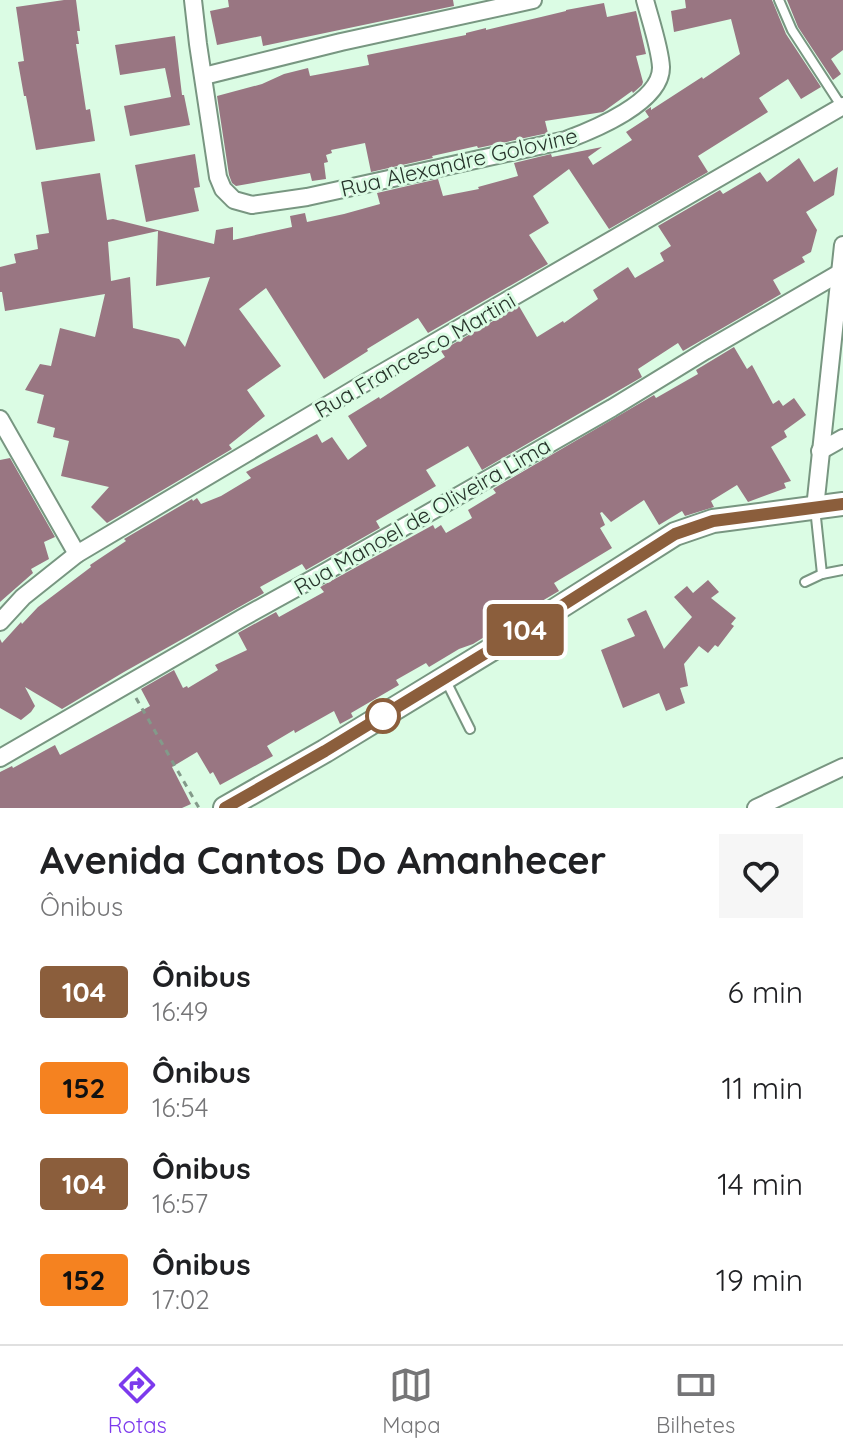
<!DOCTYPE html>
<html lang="pt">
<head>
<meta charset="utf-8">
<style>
	body { margin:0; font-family:Quicksand,sans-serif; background:#f6f6f6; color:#202124; height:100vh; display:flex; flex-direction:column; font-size:30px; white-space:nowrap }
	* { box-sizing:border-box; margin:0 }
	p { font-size:26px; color:#757577 }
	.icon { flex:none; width:44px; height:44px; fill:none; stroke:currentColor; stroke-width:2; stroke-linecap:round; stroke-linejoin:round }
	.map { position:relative; height:808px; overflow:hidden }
	.sheet { display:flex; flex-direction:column; background:#fff; flex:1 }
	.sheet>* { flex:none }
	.badge { padding:0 16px; border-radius:6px; font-size:28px; line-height:52px }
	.map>.badge { position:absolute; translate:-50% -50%; box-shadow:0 0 0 4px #fff }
	.round { display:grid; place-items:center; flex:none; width:84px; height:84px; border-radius:0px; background:#f6f6f6 }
	.overview { display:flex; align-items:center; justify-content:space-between; height:136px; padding:0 40px }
	h1 { font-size:38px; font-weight:700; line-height:60px }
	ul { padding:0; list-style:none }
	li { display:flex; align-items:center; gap:24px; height:96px; padding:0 40px }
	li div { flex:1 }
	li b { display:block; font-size:30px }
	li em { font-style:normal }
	li .badge { min-width:88px; font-weight:700; text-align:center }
	.tab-bar { display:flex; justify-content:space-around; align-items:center; height:112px; border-top:2px solid #e0e0e0; background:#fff; font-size:22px; color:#757577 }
	.tab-bar a { display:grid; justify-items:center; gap:4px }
	.tab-bar .active { color:#7c3aed }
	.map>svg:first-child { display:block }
</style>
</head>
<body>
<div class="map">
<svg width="843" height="808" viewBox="0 0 843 808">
	<rect width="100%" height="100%" fill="#dbfce4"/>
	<g fill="#997682" fill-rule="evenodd">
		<path d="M64,0h12l4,31h-3l2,13h-3l10,66 4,-1 5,32 -59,9 -10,-54h-2l-6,-34 6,-1 -8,-54z"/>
		<path d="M228,0h225l1,6 -191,40 -2,-10 -44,9 -7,-34 19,-4z"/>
		<path d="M685,0h87l14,34 35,53 -20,12 -13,-20 -29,19 9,14 -70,44 10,16 -99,57 -40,-60 -36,27 16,27 -20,12 19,29 -120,69 -10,-15 -51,31 1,2 -44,28 -58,-91 -27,21 42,57 -34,24 18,26 -36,29 3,4 -125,74 -16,-16 18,-20 -48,-11 8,-35 -16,-4 2,-9 -18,-5 7,-28 -19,-5 15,-26 11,2 9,-38 35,9 10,-43 -100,17 -3,-19h-2v-25l16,-4 -2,-9 24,-5 -2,-14 13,-2 -8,-51 59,-9 7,47 6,-1 101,25 2,-14 17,-3v13l59,-13 -2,-11 15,-3 2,9 37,-8 36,-10 -3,-11 61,-14 5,17 36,-7 -1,-2 40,-11 -4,-13 37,-9 1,3 50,-10 -14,10 5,8 39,-25 -6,-8 23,-15 -4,-6 6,-4v3l51,-33 1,2 37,-25 -9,-35 -57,13 -3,-21 15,-3zM158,231l-2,55 54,-9 -25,70 -6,-8 -46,-11 -3,-51 -19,4 -3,-39z"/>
		<path d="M787,0h56v50l-12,9 10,15 -8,6 -35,-53z"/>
		<path d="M604,3l3,14 29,-6 10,43 -10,2 7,26 -1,3 -9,8 -1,-2 -29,21 -58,9 3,12 -70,15 -1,-2 -45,10 1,2 -62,14 -6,-29 -34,7 1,3 -6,2 2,7 -4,1 2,16 -14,2 -2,-8 -74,13 -4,-3 -3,-8 -12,-79 45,-12 22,-10 24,-6 2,8 59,-11 -2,-10 99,-20v-2l20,-5v2l55,-13 25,-6v-1z"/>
		<path d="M175,36l7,59h2l6,30 -60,11 -6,-30 47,-9 -6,-29 -45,7 -5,-30z"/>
		<path d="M195,154l5,33 -6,1 5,23 -53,11 -11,-57z"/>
		<path d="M799,158l15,24 24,-15 -4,28 -28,17 11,18 -6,22 -9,5 3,5 -32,18 8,14 -98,57 -5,-8 -40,26 4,8 -160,93 -14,-24 -42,24 10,16 -60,35 4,7 -74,42 -4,-6 -42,23 4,6 -140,79 -62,37 -37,-22 10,19 -4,6 -10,8 -21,-12v-69l2,4 19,-21 1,2 16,-17 53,-40 -1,-2 36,-24 -2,-2 68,-40 1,2 4,-3 4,6 20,-8 30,-18 -5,-6 71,-38 5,9 10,-6 16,23 19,-14 -19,-30 31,-19 1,2 65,-42 -4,-6 78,-45 18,31 26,-16 1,2 34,-24 -5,-9 35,-23 7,11 29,-17 -4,-8 11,-7 -13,-20 62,-36 3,4 37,-22 7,10z"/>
		<path d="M734,347l13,22 5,-4 21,39 6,-4 4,6 11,-8 12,17 -22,16 3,6 -16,10 20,34 -7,2 2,5 -38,14 -11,-17 -26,16 3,6 -29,9 -3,-5 -23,14 -15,-25 -33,22 -9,-10 -2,1 5,12 -5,3 12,20 -58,35 5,8 -61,36 1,1 -26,16 -14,5 -30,18 -3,-4 -30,17 3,5 -48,28 2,4 -13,7 -6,-13 -39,22 -1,-3 -27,16 6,10 -53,29 -7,-13 -3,2 -13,-22 -25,15 19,37 -9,4h-182v-36l12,-6 1,2 42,-23 5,10 90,-49 -9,-17 33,-19 9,18 4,-2 1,2 30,-18 -3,-5 32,-15 -9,-17 38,-21 3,5 45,-25 -4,-5 113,-62 2,4 6,-4 5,8 26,-15 -4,-8 28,-17 -3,-4 161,-94 2,3 42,-24 -2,-4z"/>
		<path d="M10,458l45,79 -11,5 5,17 -18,10 2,4 -33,29v-142z"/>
		<path d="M708,580l11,12 -8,6 25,20 -5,6 3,2 -16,21 -3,-2 -7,8 -9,-7 -15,18 4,22 -8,2 5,15 -19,8 -7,-18 -36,15 -22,-58 34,-14 -8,-17 19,-9 18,39 28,-32 -18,-20 13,-11 6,7z"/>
	</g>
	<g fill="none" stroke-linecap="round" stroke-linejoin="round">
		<g stroke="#789681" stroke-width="12">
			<g id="service">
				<path d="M779,0l13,30 50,77"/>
				<path d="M815,508l7,66"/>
				<path d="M805,582l17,-8 21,-4"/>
				<path d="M445,679l25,50"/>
			</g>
		</g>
		<g stroke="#789681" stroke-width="20">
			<g id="minor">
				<path d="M193,0l5,44 20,133 5,12 11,11 18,5 55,-8 259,-57c27,-10 96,-38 95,-73 -1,-19 -11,-48 -16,-67"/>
				<path d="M204,76l137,-34 192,-42"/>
				<path d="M0,419l77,135"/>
				<path d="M820,451l23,-13"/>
				<path d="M815,508l28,-263"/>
				<path d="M0,622l23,-25 54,-43 291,-173 475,-275"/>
				<path d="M0,758l242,-140 85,-47 285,-163 93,-57 138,-80"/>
				<path d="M756,808l87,-41"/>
			</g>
		</g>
		<g stroke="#789681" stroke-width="26">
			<path id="secondary" d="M225,808l100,-57 205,-125 145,-92 38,-13 130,-17"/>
		</g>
		<path stroke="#839a8a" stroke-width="3" stroke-dasharray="6 6" stroke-linecap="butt" d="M136,698l63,110"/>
		<use href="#service" stroke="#fff" stroke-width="8"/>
		<use href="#minor" stroke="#fff" stroke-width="16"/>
		<use href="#secondary" stroke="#fff" stroke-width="22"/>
	</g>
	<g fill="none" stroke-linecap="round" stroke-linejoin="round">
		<g stroke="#fff" stroke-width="18">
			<path id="line" d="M225,808l100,-57 205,-125 145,-92 38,-13 130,-17"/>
		</g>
		<use href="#line" stroke="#8b5e3c" stroke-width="12"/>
	</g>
	<circle fill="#fff" stroke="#8b5e3c" stroke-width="4" cx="383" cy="716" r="16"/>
	<g text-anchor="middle" stroke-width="6" stroke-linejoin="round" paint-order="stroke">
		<g font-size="22" fill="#27342b" stroke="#dbfce4">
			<text transform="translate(459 162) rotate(-13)" y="8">Rua Alexandre Golovine</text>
			<text transform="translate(415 355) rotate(-30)" y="8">Rua Francesco Martini</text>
			<text transform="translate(422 516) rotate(-30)" y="8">Rua Manoel de Oliveira Lima</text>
		</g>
	</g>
</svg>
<b class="badge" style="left:525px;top:630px;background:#8b5e3c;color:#fff">104</b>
</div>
<section class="sheet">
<div class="overview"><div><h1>Avenida Cantos Do Amanhecer</h1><p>Ônibus</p></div><a class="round"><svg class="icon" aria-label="heart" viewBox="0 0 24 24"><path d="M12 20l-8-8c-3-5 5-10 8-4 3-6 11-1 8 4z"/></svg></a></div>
<ul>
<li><span class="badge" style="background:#8b5e3c;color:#fff">104</span><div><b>Ônibus</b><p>16:49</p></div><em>6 min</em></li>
<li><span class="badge" style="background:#f58220;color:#111">152</span><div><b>Ônibus</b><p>16:54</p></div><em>11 min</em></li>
<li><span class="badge" style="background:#8b5e3c;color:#fff">104</span><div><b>Ônibus</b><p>16:57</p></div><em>14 min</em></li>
<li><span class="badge" style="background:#f58220;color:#111">152</span><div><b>Ônibus</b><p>17:02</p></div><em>19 min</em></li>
</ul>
</section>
<nav class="tab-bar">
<a class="active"><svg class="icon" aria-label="directions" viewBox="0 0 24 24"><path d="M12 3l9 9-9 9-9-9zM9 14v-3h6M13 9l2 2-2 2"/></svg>Rotas</a>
<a><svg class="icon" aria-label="map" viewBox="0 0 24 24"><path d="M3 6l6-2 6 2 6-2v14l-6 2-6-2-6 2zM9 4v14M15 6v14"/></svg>Mapa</a>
<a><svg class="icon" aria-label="tickets" viewBox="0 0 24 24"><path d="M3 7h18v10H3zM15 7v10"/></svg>Bilhetes</a>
</nav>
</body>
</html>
